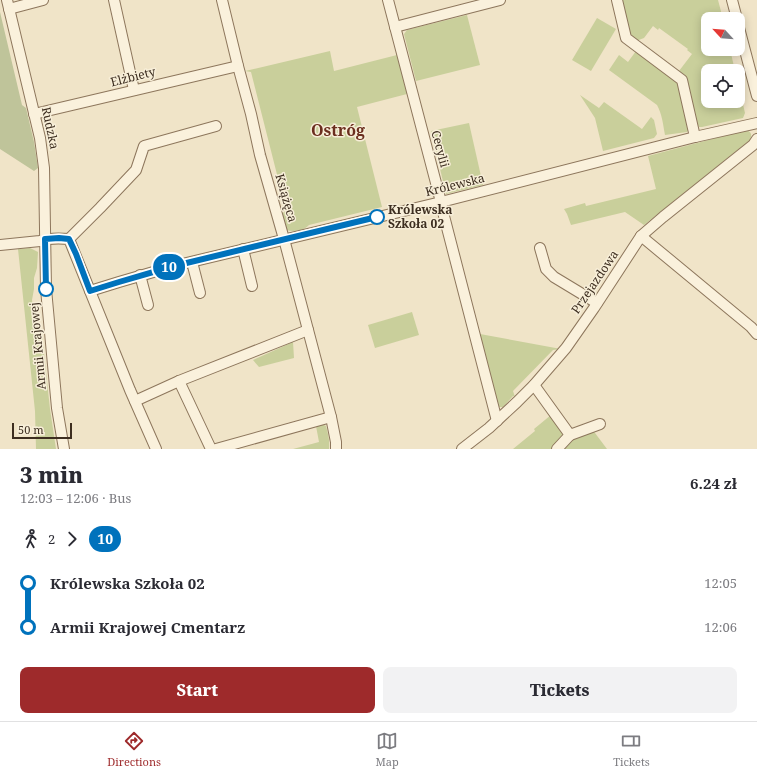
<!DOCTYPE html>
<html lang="en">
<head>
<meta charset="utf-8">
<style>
	body { margin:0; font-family:"Noto Serif",serif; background:#f2f2f3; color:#2b2b33; height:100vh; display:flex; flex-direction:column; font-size:15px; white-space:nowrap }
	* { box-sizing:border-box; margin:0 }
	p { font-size:13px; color:#7c7c81 }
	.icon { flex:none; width:22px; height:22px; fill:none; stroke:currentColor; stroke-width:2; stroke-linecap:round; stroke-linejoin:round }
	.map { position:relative; height:449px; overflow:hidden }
	.details { display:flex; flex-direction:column; background:#fff; flex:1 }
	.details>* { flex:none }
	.badge { padding:0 8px; border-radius:13px; font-size:14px; line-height:26px }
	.needle { width:26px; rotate:296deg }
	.buttons { position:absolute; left:701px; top:12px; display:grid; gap:8px }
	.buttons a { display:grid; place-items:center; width:44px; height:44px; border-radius:8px; background:#fff; box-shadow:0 2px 10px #0003; font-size:20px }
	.scale { position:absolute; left:12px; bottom:10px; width:60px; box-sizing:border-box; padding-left:4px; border:2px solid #3d2e20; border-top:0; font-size:11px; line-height:14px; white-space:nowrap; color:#3d2e20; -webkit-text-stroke:3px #f7eed8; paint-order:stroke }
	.map>.badge { position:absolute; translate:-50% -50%; box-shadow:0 0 0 2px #fff }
	.legs { display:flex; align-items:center; gap:6px; height:44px; padding:0 20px; font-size:13px }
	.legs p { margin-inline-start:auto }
	.summary { display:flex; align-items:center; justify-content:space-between; height:68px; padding:0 20px }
	h1 { font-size:22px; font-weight:800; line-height:30px }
	.button { display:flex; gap:8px; margin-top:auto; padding:8px 20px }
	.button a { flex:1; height:46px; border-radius:8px; background:#9e2a2b; color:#fff; font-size:16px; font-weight:800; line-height:46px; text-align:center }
	.button a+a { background:#f2f2f3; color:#2b2b33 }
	ul { padding:0 20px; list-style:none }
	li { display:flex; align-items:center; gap:14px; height:44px; font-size:15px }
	li i { display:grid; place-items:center; width:6px; height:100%; margin:0 5px; background:currentColor }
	li i::after { content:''; width:10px; height:10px; margin:-5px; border:3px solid; border-radius:50%; background:#fff }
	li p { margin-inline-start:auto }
	li:first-child i { background:linear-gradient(#0000 50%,currentColor 0) }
	li:last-child i { background:linear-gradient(currentColor 50%,#0000 0) }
	.dock { display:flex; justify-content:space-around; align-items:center; height:56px; border-top:1px solid #e1e1e2; background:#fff; font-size:11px; color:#7c7c81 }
	.dock a { display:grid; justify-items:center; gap:2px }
	.dock .active { color:#9e2a2b }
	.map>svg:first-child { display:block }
</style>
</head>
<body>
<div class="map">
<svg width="757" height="449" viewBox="0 0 757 449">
	<rect width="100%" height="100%" fill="#f0e4c8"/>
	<g fill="#c9cf9b">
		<path d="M622,0h96l5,19h-15v30h22l5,22h-27v30h30v-18l7,30 -2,5 -41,9h-3l-2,-4 -12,-48 -6,-4 13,-17 -5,-4 1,-1 -29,-21 -1,2 -5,-4 -9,12 -8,3 -5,-5z"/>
		<path d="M467,15l13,50 -64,16 -12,-47 3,-4z"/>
		<path d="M597,18l19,11 -25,42 -19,-11z"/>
		<path d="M330,51l4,20 63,-16 10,39 -50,13 25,100 -73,18c-6,6 -15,7 -23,5l-5,-15 5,-5 -35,-138 -6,-1z"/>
		<path d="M636,51l41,30 4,12 8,35 -2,4 -22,3c-2,-11 -3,-21 -8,-30l-48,-35 10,-15 9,7z"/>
		<path d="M580,95l19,13 5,-6 38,27 9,-12 3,3 3,14 -3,4 -51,13 -8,-33z"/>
		<path d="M469,123l14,62 -37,9 -15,-63z"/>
		<path d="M746,130c6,2 6,5 4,10l-106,85 -19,-13 -54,13 -4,-11 -3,-5 21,-6 1,3 70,-17 -8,-33z"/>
		<path d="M30,248l8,4 -1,16 -3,10v11l-2,11 2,15 8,20 8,74 6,40h-20l-1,-38 -17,-162z"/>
		<path d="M412,312l7,23 -44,13 -7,-23z"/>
		<path d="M480,334l81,15 -8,1 -40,41 2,6 -2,-1 -10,11h-4z"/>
		<path d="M293,342l1,16 -35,9 -6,-7z"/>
		<path d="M551,415l12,17 1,11 28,-14 15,20h-94l22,-18 -1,-2z"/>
		<path d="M322,424l4,2c2,8 4,15 3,23h-36l26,-7 -3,-16z"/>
	</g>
	<path fill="#bfc49a" d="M0,12l22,93 4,3 8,34 4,26 -4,3 -34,-22z"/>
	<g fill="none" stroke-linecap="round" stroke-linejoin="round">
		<g stroke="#8d765c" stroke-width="12">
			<g id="minor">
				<path d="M7,0l33,138 4,30 2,121 11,119 7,41"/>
				<path d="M114,0l20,90"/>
				<path d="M222,0l16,66 13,48 9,41 24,84 47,178 5,25v7"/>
				<path d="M388,0l53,202 3,14 53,205"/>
				<path d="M617,0l9,38 56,42 13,57"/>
				<path d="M732,0l5,19"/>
				<path d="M9,9l34,-9"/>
				<path d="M738,24l19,72"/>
				<path d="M395,27l105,-27"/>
				<path d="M34,114l204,-48"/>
				<path d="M641,236l110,91 6,7"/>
				<path d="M69,239l31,-31 36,-38 8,-24 72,-20"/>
				<path d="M0,245l40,-4c9,-3 19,-3 29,-2l61,151 26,59"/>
				<path d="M540,248l6,21 8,8 43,26"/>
				<path d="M243,249l9,37"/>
				<path d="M192,262l8,31"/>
				<path d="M140,275l8,30"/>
				<path d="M90,291l29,-9 55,-16 267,-64 254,-65 62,-14"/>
				<path d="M179,381l32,68"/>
				<path d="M534,385l36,50 -13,14"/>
				<path d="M135,401l44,-20 129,-51"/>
				<path d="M570,435l30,-11"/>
				<path d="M216,449l115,-32"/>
				<path d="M462,449l27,-21 28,-26 17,-17 32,-37 28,-40 47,-72 22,-19 90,-72 4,-6"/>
			</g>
		</g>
		<use href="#minor" stroke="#faf1dc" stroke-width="10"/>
	</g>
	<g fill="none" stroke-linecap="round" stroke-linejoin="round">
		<g stroke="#fff" stroke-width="9">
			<path id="line-1" d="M46,289l-1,-50 14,-1 10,1 7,15 14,37 29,-9 55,-16 203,-49"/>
		</g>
		<use href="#line-1" stroke="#0072bc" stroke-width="6"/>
	</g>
	<g fill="#fff" stroke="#0072bc" stroke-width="2">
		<circle cx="377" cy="217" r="7"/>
		<circle cx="46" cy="289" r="7"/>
	</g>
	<g text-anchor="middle" stroke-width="3" stroke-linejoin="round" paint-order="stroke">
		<g font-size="12" fill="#3d2e20" stroke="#f7eed8">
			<text transform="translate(133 77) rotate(-14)" y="4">Elżbiety</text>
			<text transform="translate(50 128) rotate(78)" y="4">Rudzka</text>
			<text transform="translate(440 149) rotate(75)" y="4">Cecylii</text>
			<text transform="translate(455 185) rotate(-14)" y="4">Królewska</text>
			<text transform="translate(286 198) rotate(74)" y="4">Książęca</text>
			<text transform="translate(595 282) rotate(-56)" y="4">Przejazdowa</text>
			<text transform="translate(38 346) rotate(-95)" y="4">Armii Krajowej</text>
		</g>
		<g font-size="12" font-weight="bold" fill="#3d2e20" stroke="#f7eed8" text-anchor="start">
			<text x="388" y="214">Królewska<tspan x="388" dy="14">Szkoła 02</tspan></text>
		</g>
		<g font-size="16" font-weight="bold" fill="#6b2e1e" stroke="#f7eed8">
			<text x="338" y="136">Ostróg</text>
		</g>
	</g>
</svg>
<div class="buttons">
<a><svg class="needle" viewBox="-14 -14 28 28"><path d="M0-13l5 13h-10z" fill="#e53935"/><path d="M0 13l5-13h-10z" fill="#7c7c81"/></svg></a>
<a><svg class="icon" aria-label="locate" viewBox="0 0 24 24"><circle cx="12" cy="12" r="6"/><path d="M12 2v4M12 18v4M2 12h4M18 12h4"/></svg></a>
</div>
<div class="scale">50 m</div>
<b class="badge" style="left:169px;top:267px;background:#0072bc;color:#fff">10</b>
</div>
<section class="details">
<div class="summary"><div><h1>3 min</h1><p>12:03 – 12:06 · Bus</p></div><b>6.24 zł</b></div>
<div class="legs"><svg class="icon" aria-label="walk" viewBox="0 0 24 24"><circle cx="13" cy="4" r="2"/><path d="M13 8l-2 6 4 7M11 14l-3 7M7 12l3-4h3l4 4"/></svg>2<svg class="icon" aria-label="forward" viewBox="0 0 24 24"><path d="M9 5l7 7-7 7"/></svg><b class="badge" style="background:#0072bc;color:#fff">10</b></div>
<ul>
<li><i style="color:#0072bc"></i><b>Królewska Szkoła 02</b><p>12:05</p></li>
<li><i style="color:#0072bc"></i><b>Armii Krajowej Cmentarz</b><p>12:06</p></li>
</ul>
<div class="button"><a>Start</a><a>Tickets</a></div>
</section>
<nav class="dock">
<a class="active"><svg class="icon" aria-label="directions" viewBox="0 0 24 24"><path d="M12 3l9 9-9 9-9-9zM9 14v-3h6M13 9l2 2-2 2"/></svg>Directions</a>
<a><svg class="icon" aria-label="map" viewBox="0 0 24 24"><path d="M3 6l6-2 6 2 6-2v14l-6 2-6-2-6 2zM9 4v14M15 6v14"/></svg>Map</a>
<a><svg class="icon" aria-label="tickets" viewBox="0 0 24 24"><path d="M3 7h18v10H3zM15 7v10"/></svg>Tickets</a>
</nav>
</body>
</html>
